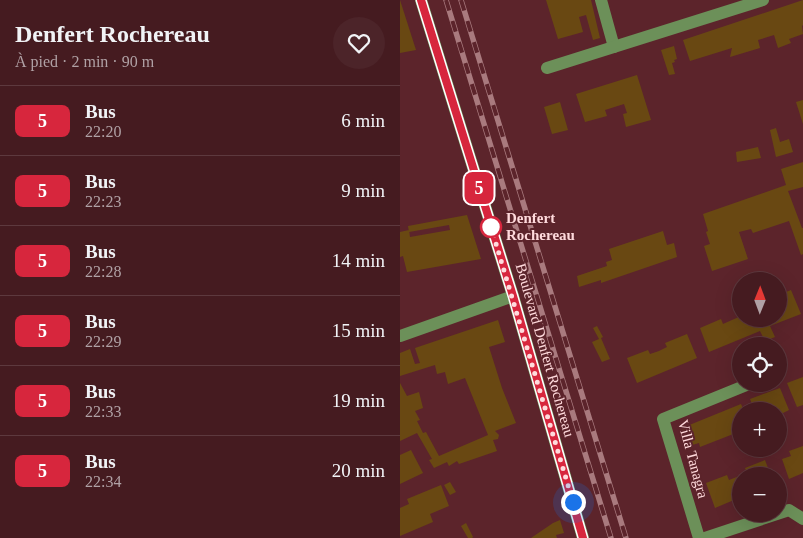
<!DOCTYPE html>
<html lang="fr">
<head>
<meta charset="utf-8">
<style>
	body { margin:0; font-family:Georgia,serif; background:#4c2429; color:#f1f3f6; height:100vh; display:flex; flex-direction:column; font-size:19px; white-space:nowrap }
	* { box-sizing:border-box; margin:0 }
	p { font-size:16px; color:#b0a1a5 }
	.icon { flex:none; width:28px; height:28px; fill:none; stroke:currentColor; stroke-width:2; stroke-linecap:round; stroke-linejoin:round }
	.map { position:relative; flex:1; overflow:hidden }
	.panel { display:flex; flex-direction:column; background:#451b20; width:400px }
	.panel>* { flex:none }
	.badge { padding:0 10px; border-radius:8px; font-size:18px; line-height:32px }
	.needle { width:32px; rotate:1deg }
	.fabs { position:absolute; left:332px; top:272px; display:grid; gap:10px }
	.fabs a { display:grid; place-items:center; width:55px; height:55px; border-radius:50%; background:#451b20; box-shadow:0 5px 20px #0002,0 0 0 1px #5d393e; font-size:25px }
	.you { position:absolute; width:25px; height:25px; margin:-12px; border:4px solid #fff; border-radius:50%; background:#1a73e8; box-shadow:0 0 0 8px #1a73e833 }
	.map>.badge { position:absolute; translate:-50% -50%; box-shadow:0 0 0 2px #fff }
	.round { display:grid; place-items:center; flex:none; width:52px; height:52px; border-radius:26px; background:#4c2429 }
	.head { display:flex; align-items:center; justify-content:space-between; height:85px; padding:0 15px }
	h1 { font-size:24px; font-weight:700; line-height:38px }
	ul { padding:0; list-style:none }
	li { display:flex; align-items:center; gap:15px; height:70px; padding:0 15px; border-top:1px solid #5d393e }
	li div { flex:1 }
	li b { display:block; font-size:19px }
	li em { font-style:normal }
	li .badge { min-width:55px; font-weight:700; text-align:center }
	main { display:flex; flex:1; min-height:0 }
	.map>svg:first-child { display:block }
</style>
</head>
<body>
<main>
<section class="panel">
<div class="head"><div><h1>Denfert Rochereau</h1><p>À pied · 2 min · 90 m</p></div><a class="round"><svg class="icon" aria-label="heart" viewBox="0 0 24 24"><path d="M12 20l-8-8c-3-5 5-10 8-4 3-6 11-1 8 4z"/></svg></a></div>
<ul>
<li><span class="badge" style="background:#d7263d;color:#fff">5</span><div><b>Bus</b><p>22:20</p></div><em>6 min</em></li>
<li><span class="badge" style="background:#d7263d;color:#fff">5</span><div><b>Bus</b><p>22:23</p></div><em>9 min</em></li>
<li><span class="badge" style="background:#d7263d;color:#fff">5</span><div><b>Bus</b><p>22:28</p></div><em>14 min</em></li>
<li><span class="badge" style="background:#d7263d;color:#fff">5</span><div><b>Bus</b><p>22:29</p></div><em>15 min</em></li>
<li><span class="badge" style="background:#d7263d;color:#fff">5</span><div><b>Bus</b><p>22:33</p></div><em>19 min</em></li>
<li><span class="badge" style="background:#d7263d;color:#fff">5</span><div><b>Bus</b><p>22:34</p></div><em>20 min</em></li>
</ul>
</section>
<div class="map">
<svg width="403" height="538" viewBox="0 0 403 538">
	<rect width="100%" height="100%" fill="#5c242b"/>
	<g fill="#694812">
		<path d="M0,0l16,50 -16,3z"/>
		<path d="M146,0h45l9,38 -7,2 -7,-25 -7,2 4,15 -25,7z"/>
		<path d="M403,0v25l-1,1 1,8 -14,5 2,4 -13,5 -4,-13 -16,5 2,8 -30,9 2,-9 -42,13 -7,-21z"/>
		<path d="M274,46l3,13 -3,1 1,2 -3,1 3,11 -6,1 -8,-25z"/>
		<path d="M237,75l14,45 -25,7 -3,-13 4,-1 -3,-9 -19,6 2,6 -22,6 -9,-28z"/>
		<path d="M403,100v24l-7,-22z"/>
		<path d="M160,102l8,28 -16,4 -8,-27z"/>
		<path d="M376,128l4,14 9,-3 4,13 -17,5 -6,-27z"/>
		<path d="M358,147l3,11 -24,4 -1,-10z"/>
		<path d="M403,162v25l-15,4 14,37h1v26l-2,1 -12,-34 -36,12 -2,-4 -12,3 9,27 -36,12 -8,-25 6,-2 -4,-12 2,-1 -5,-17 83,-29 -5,-16z"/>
		<path d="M67,215l14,44 -74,13 -4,-16 -3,1v-25l9,-2 1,7 40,-7 -1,-5 -40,7 -1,-6z"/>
		<path d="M263,231l4,14 7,-2 3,14 -76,26v-3l-22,7 -2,-11 30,-10 -1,-4 6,-2 -3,-11z"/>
		<path d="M391,290l10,24 -31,12 5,11 -10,4 -5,-10 -51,21 -9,-24 21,-9 2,5 18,-8v3h38v-24z"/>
		<path d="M98,320l7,22 -16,5 13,41 14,35 -21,8 4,4 -1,4 -5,1 4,11 -38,13 -2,-3 -8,5 -2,-4 -13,6 -5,-8 3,-1 -15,-26 -17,8v-58l7,13 12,-4 4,16 -8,3 5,9 -3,1 6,12 3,-1 13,24 49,-21 -23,-57 -17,6 -3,-12 -8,2 -2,-9 -35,11v-23l10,-4 5,15 5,-1 -5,-15z"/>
		<path d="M197,326l6,11 -2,1 9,21 -8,3 -10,-20 7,-3 -6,-11z"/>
		<path d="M287,334l10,24 -60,25 -10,-25 21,-8 2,4 9,-3 8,-4 -2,-4z"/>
		<path d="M403,377v28l-6,2 -10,-24z"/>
		<path d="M380,388l9,22 -10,5v-4h-24l-5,-12z"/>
		<path d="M341,404l3,7h-3v20l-41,16 -1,-4 -10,3 -7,-18z"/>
		<path d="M403,446v27l-14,6 -7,-20 9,-3 -2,-5z"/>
		<path d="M11,450l12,23 -23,11v-29z"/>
		<path d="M365,460l6,16h-30v21l-26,11 -9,-25 21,-8 2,5 18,-7 -2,-5z"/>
		<path d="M50,482l6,10 -6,3 -6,-10z"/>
		<path d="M41,485l8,21 -19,8 3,8 -33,14v-28l9,-4 -2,-5z"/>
		<path d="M160,520l4,13 -8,2 1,3h-26l22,-15z"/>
		<path d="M66,523l7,14 -1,1h-4l-7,-12z"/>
	</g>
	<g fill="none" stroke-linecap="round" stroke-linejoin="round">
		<g stroke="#6c9059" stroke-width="12">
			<path d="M21,0l92,296 70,242"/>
			<path d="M201,0l13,47"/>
			<path d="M147,68l216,-68"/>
			<path d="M0,336l113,-40"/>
			<path d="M299,538l-36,-119 86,-35"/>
			<path d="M305,538l84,-28 14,9"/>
		</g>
		<g stroke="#a97a7e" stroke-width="5.5">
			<g id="rail">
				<path d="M46,0l165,538"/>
				<path d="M61,0l165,538"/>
			</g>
		</g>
		<use href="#rail" stroke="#5c242b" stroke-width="4" stroke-dasharray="11" stroke-linecap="butt"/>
	</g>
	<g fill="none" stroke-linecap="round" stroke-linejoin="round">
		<g stroke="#fff" stroke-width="11">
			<path id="line" d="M21,0l92,296 70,242"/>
		</g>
		<use href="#line" stroke="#d7263d" stroke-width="8"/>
		<path stroke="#ffdadc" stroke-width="5" stroke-dasharray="0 9" d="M91,227l82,275"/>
	</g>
	<circle fill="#fff" stroke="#d7263d" stroke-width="2.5" cx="91" cy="227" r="10"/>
	<g text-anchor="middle" stroke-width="4" stroke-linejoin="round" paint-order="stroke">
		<g font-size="15" font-weight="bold" fill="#ffdadc" stroke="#5c242b" text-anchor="start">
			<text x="106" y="223">Denfert<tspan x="106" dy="17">Rochereau</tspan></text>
		</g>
		<g font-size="15" fill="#ffdadc" stroke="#5c242b">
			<text transform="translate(145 350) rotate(74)" y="5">Boulevard Denfert Rochereau</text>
			<text transform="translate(293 459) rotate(75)" y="5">Villa Tanagra</text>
		</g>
	</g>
</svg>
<div class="fabs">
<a><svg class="needle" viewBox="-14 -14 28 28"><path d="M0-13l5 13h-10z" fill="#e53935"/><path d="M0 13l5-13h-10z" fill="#b0a1a5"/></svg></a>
<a><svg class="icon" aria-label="locate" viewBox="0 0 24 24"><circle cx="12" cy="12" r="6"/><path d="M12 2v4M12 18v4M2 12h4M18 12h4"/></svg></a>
<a>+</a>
<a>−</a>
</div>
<div class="you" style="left:173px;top:502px"></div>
<b class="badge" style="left:79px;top:188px;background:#d7263d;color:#fff">5</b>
</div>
</main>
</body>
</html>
